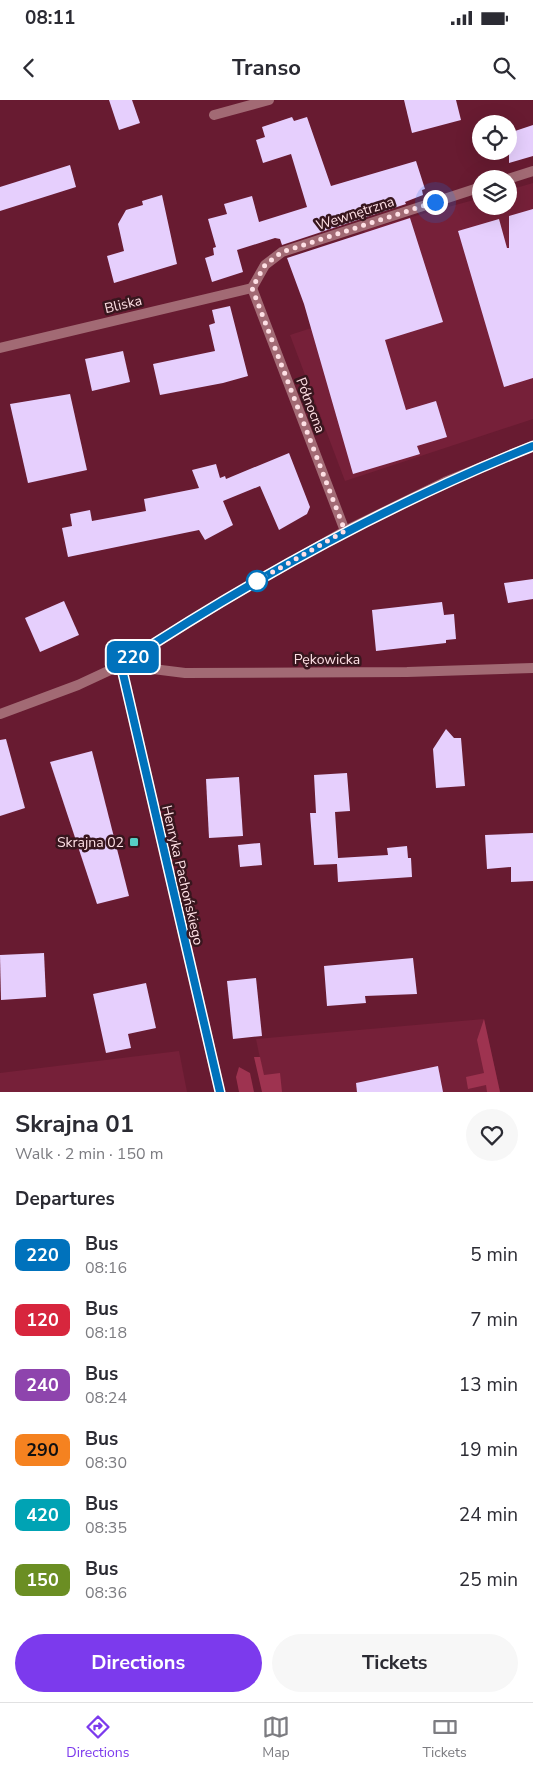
<!DOCTYPE html>
<html lang="en">
<head>
<meta charset="utf-8">
<style>
	body { margin:0; font-family:"Nunito Sans",sans-serif; background:#f7f7f7; color:#2b2b33; height:100vh; display:flex; flex-direction:column; font-size:19px; white-space:nowrap }
	* { box-sizing:border-box; margin:0 }
	p { font-size:16px; color:#7c7c81 }
	.icon { flex:none; width:28px; height:28px; fill:none; stroke:currentColor; stroke-width:2; stroke-linecap:round; stroke-linejoin:round }
	.map { position:relative; height:992px; overflow:hidden }
	.details { display:flex; flex-direction:column; background:#fff; flex:1 }
	.details>* { flex:none }
	.badge { padding:0 10px; border-radius:8px; font-size:18px; line-height:32px }
	.controls { position:absolute; left:472px; top:15px; display:grid; gap:10px }
	.controls a { display:grid; place-items:center; width:45px; height:45px; border-radius:50%; background:#fff; box-shadow:0 5px 20px #0002; font-size:25px }
	.you { position:absolute; width:25px; height:25px; margin:-12px; border:4px solid #fff; border-radius:50%; background:#1a73e8; box-shadow:0 0 0 8px #1a73e833 }
	.map>.badge { position:absolute; translate:-50% -50%; box-shadow:0 0 0 2px #fff }
	h2 { padding:0 15px; font-size:19px; line-height:45px }
	.round { display:grid; place-items:center; flex:none; width:52px; height:52px; border-radius:26px; background:#f7f7f7 }
	.summary { display:flex; align-items:center; justify-content:space-between; height:85px; padding:0 15px }
	h1 { font-size:24px; font-weight:700; line-height:38px }
	.action { display:flex; gap:10px; margin-top:auto; padding:10px 15px }
	.action a { flex:1; height:58px; border-radius:30px; background:#7c3aed; color:#fff; font-size:20px; font-weight:700; line-height:58px; text-align:center }
	.action a+a { background:#f7f7f7; color:#2b2b33 }
	ul { padding:0; list-style:none }
	li { display:flex; align-items:center; gap:15px; height:65px; padding:0 15px }
	li div { flex:1 }
	li b { display:block; font-size:19px }
	li em { font-style:normal }
	li .badge { min-width:55px; font-weight:700; text-align:center }
	.status { display:flex; justify-content:space-between; align-items:center; height:35px; padding:0 25px; background:#fff; direction:ltr }
	.status svg { height:14px; fill:currentColor }
	header { display:flex; justify-content:space-between; align-items:center; height:65px; padding:0 15px; background:#fff; font-size:22px; font-weight:700 }
	.dock { display:flex; justify-content:space-around; align-items:center; height:70px; border-top:1px solid #e1e1e2; background:#fff; font-size:14px; color:#7c7c81 }
	.dock a { display:grid; justify-items:center; gap:2px }
	.dock .selected { color:#7c3aed }
	.map>svg:first-child { display:block }
</style>
</head>
<body>
<div class="status"><b>08:11</b><svg viewBox="0 0 49 12"><path d="M0 12V9h3v3zM5 12V6h3v6zM10 12V3h3v9zM15 12V0h3v12zM26 1h20v11H26zM47 4h2v5h-2z"/></svg></div>
<header><svg class="icon" aria-label="back" viewBox="0 0 24 24"><path d="M15 5l-7 7 7 7"/></svg>Transo<svg class="icon" aria-label="search" viewBox="0 0 24 24"><circle cx="10" cy="10" r="6"/><path d="M15 15l6 6"/></svg></header>
<div class="map">
<svg width="533" height="992" viewBox="0 0 533 992">
	<rect width="100%" height="100%" fill="#681b31"/>
	<g fill="#762039">
		<path d="M533,83v236l-188,62 -55,-146 94,-31 -20,-74 117,-32v8h28v-16z"/>
		<path d="M484,919l16,73h-233l-11,-53z"/>
		<path d="M179,951l8,41h-187v-19z"/>
	</g>
	<g fill="#9e3350">
		<path d="M484,919l16,73h-13l-1,-7 -18,4 -2,-12 18,-4 -7,-33z"/>
		<path d="M254,957h6l4,18 16,-2 2,19h-20z"/>
		<path d="M239,967l11,6 4,19h-15l-3,-15z"/>
	</g>
	<g fill="#e6cffd">
		<path d="M109,0h23l8,23 -21,7z"/>
		<path d="M404,0h52l5,20 -49,13z"/>
		<path d="M292,17l2,4 13,-4 24,69 85,-25 9,28 -3,1 1,5 -18,7 1,2 -124,41 -2,-6 -5,-1 -38,12 6,22 -31,10 -7,-24 9,-3 -1,-7 3,-1 -8,-28 19,-5 -3,-10 28,-8 7,26 48,-15 -16,-53 -28,9 -7,-23 9,-3 -3,-10z"/>
		<path d="M533,25v31l-24,7v-30z"/>
		<path d="M70,65l6,22 -76,24v-24z"/>
		<path d="M162,95l15,69 -63,19 -7,-27 17,-5 -6,-27 8,-14 17,-5 -1,-4z"/>
		<path d="M533,109v169l-29,9 -46,-156 41,-12 8,29h2v-32z"/>
		<path d="M410,118l33,104 -58,18 21,70 30,-9 11,36 -30,9 3,8 -67,20 -49,-170 -17,-46z"/>
		<path d="M230,206l18,70 -25,7 -63,12 -7,-31 62,-13 -6,-26 6,-2 -3,-13z"/>
		<path d="M123,251l7,31 -38,9 -7,-32z"/>
		<path d="M70,294l17,76 -59,13 -18,-79z"/>
		<path d="M289,353l21,54 -3,7 -28,16 -19,-44 -37,15 10,24 -28,15 -6,-10 -131,27 -6,-29 10,-2 -2,-12 20,-4 2,11 54,-10 -2,-12 55,-11 -7,-18 24,-6 4,14 5,-2 1,3z"/>
		<path d="M533,479v20l-25,4 -4,-20z"/>
		<path d="M64,501l15,34 -39,17 -15,-34z"/>
		<path d="M442,502l2,13 10,-1 2,25 -10,1v3l-70,8 -4,-41z"/>
		<path d="M446,629l8,9h7l4,48 -29,2 -3,-39z"/>
		<path d="M6,639l19,69 -25,8v-76z"/>
		<path d="M92,651l37,145 -32,8 -47,-142z"/>
		<path d="M347,673l3,38 -15,1 3,46 50,-3 -1,-7 20,-2 1,12h3l1,19 -74,5 -1,-18 -23,1 -4,-52h6l-2,-38z"/>
		<path d="M239,677l4,59 -34,2 -3,-59z"/>
		<path d="M533,733v48l-22,1v-15l-24,2 -2,-34z"/>
		<path d="M260,743l2,22 -22,2 -2,-22z"/>
		<path d="M44,853l2,44 -45,3 -1,-45z"/>
		<path d="M413,858l4,36 -52,2 1,7 -39,3 -3,-40z"/>
		<path d="M256,878l6,58 -29,3 -6,-58z"/>
		<path d="M146,883l10,45 -28,6 3,14 -25,5 -13,-59z"/>
		<path d="M438,966l5,26h-86l-1,-9z"/>
	</g>
	<g fill="none" stroke-linecap="round" stroke-linejoin="round">
		<g stroke="#a26a74" stroke-width="10">
			<path d="M214,15l55,-15"/>
			<path d="M508,79l25,-8"/>
			<path d="M252,188l93,243"/>
			<path d="M252,188l13,-23 17,-13 199,-65"/>
			<path d="M0,248l252,-60"/>
			<path d="M121,565l64,8 222,-1 126,-4"/>
		</g>
		<g stroke="#a26a74" stroke-width="10">
			<path d="M121,565l99,427"/>
			<path d="M0,614l78,-29 43,-20 102,-64 122,-70 100,-49 88,-36"/>
		</g>
	</g>
	<g fill="none" stroke-linecap="round" stroke-linejoin="round">
		<g stroke="#fff" stroke-width="11">
			<path id="line" d="M220,992l-99,-427c131,-86 267,-161 412,-219"/>
		</g>
		<use href="#line" stroke="#0072bc" stroke-width="8"/>
		<path stroke="#fee0e5" stroke-width="5" stroke-dasharray="0 9" d="M257,481l88,-50 -93,-243 13,-23 17,-13 153,-50"/>
	</g>
	<circle fill="#fff" stroke="#0072bc" stroke-width="2.5" cx="257" cy="481" r="10"/>
	<rect fill="#56cec4" stroke="#38161e" stroke-width="2" x="129" y="737" width="10" height="10" rx="2.5"/>
	<g text-anchor="middle" stroke-width="5" stroke-linejoin="round" paint-order="stroke">
		<g font-size="14" fill="#fee0e5" stroke="#38161e">
			<text transform="translate(355 113) rotate(-18)" y="5">Wewnętrzna</text>
			<text transform="translate(123 204) rotate(-13)" y="5">Bliska</text>
			<text transform="translate(311 305) rotate(69)" y="5">Północna</text>
			<text x="327" y="564">Pękowicka</text>
			<text transform="translate(183 775) rotate(77)" y="5">Henryka Pachońskiego</text>
		</g>
		<g font-size="14" fill="#fee0e5" stroke="#38161e" text-anchor="end">
			<text x="124" y="747">Skrajna 02</text>
		</g>
	</g>
</svg>
<div class="controls">
<a><svg class="icon" aria-label="locate" viewBox="0 0 24 24"><circle cx="12" cy="12" r="6"/><path d="M12 2v4M12 18v4M2 12h4M18 12h4"/></svg></a>
<a><svg class="icon" aria-label="layers" viewBox="0 0 24 24"><path d="M12 4l9 5-9 5-9-5zM3 14l9 5 9-5"/></svg></a>
</div>
<div class="you" style="left:435px;top:102px"></div>
<b class="badge" style="left:133px;top:557px;background:#0072bc;color:#fff">220</b>
</div>
<section class="details">
<div class="summary"><div><h1>Skrajna 01</h1><p>Walk · 2 min · 150 m</p></div><a class="round"><svg class="icon" aria-label="heart" viewBox="0 0 24 24"><path d="M12 20l-8-8c-3-5 5-10 8-4 3-6 11-1 8 4z"/></svg></a></div>
<h2>Departures</h2>
<ul>
<li><span class="badge" style="background:#0072bc;color:#fff">220</span><div><b>Bus</b><p>08:16</p></div><em>5 min</em></li>
<li><span class="badge" style="background:#d7263d;color:#fff">120</span><div><b>Bus</b><p>08:18</p></div><em>7 min</em></li>
<li><span class="badge" style="background:#8e44ad;color:#fff">240</span><div><b>Bus</b><p>08:24</p></div><em>13 min</em></li>
<li><span class="badge" style="background:#f58220;color:#111">290</span><div><b>Bus</b><p>08:30</p></div><em>19 min</em></li>
<li><span class="badge" style="background:#00a3b4;color:#fff">420</span><div><b>Bus</b><p>08:35</p></div><em>24 min</em></li>
<li><span class="badge" style="background:#6b8e23;color:#fff">150</span><div><b>Bus</b><p>08:36</p></div><em>25 min</em></li>
</ul>
<div class="action"><a>Directions</a><a>Tickets</a></div>
</section>
<nav class="dock">
<a class="selected"><svg class="icon" aria-label="directions" viewBox="0 0 24 24"><path d="M12 3l9 9-9 9-9-9zM9 14v-3h6M13 9l2 2-2 2"/></svg>Directions</a>
<a><svg class="icon" aria-label="map" viewBox="0 0 24 24"><path d="M3 6l6-2 6 2 6-2v14l-6 2-6-2-6 2zM9 4v14M15 6v14"/></svg>Map</a>
<a><svg class="icon" aria-label="tickets" viewBox="0 0 24 24"><path d="M3 7h18v10H3zM15 7v10"/></svg>Tickets</a>
</nav>
</body>
</html>
